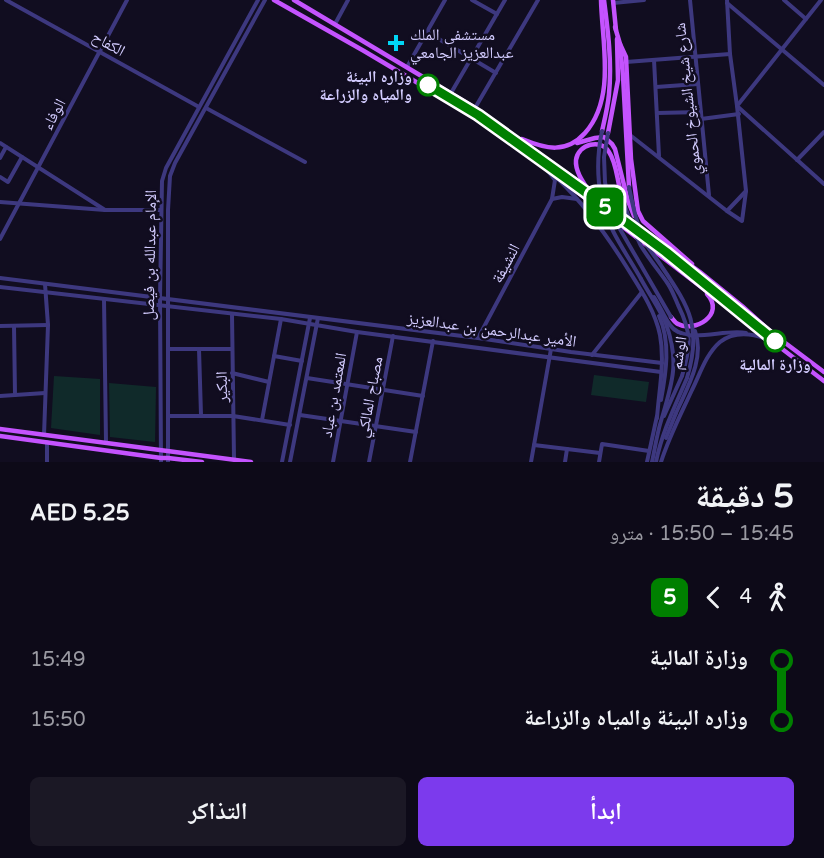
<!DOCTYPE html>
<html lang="ar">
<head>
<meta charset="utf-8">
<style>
	body { margin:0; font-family:"Varela Round","Noto Naskh Arabic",sans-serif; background:#1b1825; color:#f1f3f6; direction:rtl; height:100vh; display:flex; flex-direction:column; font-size:22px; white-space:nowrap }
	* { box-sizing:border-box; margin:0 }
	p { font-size:20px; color:#9a9aa2 }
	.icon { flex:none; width:33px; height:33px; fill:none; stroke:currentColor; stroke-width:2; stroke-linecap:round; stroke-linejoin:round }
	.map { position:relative; height:462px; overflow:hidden; direction:ltr }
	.sheet { display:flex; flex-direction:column; background:#0d0a18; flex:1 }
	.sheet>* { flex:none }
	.badge { padding:0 12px; border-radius:9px; font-size:21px; line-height:39px }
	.map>.badge { position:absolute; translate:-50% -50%; box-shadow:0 0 0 3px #fff }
	.legs { display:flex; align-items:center; gap:9px; height:66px; padding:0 30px; font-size:20px }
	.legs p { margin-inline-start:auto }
	.head { display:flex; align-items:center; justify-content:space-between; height:102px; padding:0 30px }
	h1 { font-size:33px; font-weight:700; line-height:45px }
	.primary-button { display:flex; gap:12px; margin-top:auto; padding:12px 30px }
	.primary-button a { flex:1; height:69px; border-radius:9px; background:#7c3aed; color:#fff; font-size:24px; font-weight:700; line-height:69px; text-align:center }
	.primary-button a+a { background:#1b1825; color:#f1f3f6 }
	ul { padding:0 30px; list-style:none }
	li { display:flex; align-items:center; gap:21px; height:60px; font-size:22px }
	li i { display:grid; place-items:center; width:9px; height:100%; margin:0 8px; background:currentColor }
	li i::after { content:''; width:15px; height:15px; margin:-8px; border:4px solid; border-radius:50%; background:#0d0a18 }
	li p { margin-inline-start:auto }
	li:first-child i { background:linear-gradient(#0000 50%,currentColor 0) }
	li:last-child i { background:linear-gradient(currentColor 50%,#0000 0) }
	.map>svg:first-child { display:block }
</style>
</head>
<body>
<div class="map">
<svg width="824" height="462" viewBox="0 0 824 462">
	<rect width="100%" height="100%" fill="#110d20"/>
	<g fill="#102a2a">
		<path d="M594,375l55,7 -3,20 -55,-7z"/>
		<path d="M54,376l46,3v56l-49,-7z"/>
		<path d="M109,383l47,4 -1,55 -45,-5z"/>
	</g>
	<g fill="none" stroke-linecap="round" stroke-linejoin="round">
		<g stroke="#3d387f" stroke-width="4">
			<path d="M6,0l193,107"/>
			<path d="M472,0l25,14"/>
			<path d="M690,0l19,195"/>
			<path d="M784,0l22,19"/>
			<path d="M821,0l-84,106 87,78"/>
			<path d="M613,3l31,-3"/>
			<path d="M727,3l97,82"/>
			<path d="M335,24l13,-24"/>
			<path d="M427,32l69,41"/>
			<path d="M654,60l5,96"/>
			<path d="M626,62l104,-8"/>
			<path d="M407,67l38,-67"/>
			<path d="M656,87l42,-3"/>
			<path d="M451,93l54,-93"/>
			<path d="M206,108l99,54"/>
			<path d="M475,108l63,-108"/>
			<path d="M657,113l44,-1"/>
			<path d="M701,119l38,-5"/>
			<path d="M630,135l97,76 15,10 4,-30 -9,-85 -7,-52 -3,-54"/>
			<path d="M0,143l105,67"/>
			<path d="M0,158l6,-11"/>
			<path d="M797,160l27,-28"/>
			<path d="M0,177l8,5 14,-25"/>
			<path d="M558,179c27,26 48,55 68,87 13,21 29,44 34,69 5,27 -1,55 -3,83"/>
			<path d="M552,199l10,-2 15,2"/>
			<path d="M0,202l105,8h56"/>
			<path d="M727,211l19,-20"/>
			<path d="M0,239l127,-239"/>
			<path d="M0,278l478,60 93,14 91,11"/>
			<path d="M641,279c8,15 19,30 25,45 14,38 6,60 -5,97 -4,13 -6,27 -9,41"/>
			<path d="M0,287l281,32 76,13 304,40"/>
			<path d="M654,297c6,9 10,20 16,28 15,21 54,3 76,8"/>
			<path d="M104,299l2,143"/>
			<path d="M232,315l2,144"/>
			<path d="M659,316c12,26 7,57 2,84"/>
			<path d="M0,326l48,-1"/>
			<path d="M14,326l1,69"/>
			<path d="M478,338l74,-139 3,-19 -7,-9"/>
			<path d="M168,349h64"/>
			<path d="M199,349l2,66"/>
			<path d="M592,355l50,-63"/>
			<path d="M274,356l28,5"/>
			<path d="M232,373l37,9"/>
			<path d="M307,378l116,18"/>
			<path d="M0,396l45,-3"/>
			<path d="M300,415l116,17"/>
			<path d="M168,416h65l57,9"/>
			<path d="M664,416l18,-40"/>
			<path d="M262,420l19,-101"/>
			<path d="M44,435l4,-110 -3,-41"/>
			<path d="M666,438l10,-25"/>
			<path d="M47,442v20"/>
			<path d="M534,445l66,8"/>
			<path d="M161,462l-1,-164 2,-117 4,-13 92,-168"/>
			<path d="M168,462v-252l2,-34 5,-13 90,-163"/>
			<path d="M282,462l28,-144"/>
			<path d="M290,462l28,-144"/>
			<path d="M333,462l24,-130"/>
			<path d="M369,462l24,-126"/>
			<path d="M410,462l23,-121"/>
			<path d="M531,462l20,-113"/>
			<path d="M565,462l2,-13"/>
			<path d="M599,462l3,-18 47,7"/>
			<path d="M647,462l10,-46"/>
			<path d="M656,462c6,-30 19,-56 31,-84"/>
			<path d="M661,462c8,-25 20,-48 31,-72 8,-16 14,-36 28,-48 14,-11 33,-9 48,-2"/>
		</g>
		<g stroke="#c453fe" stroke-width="4.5">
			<path d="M274,0l90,51 106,63 68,48 286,219"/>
			<path d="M294,0l181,108 225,164 42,34 30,27 52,39"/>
			<path d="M613,0l3,30"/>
			<path d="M615,27l5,17 3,32 6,111"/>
			<path d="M620,44l6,13 5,102 7,52 5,10 49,43"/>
			<path d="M602,131c3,-13 6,-25 7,-37 3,-32 -1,-63 -5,-94"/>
			<path d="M608,133l10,-53 -1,-41"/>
			<path d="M522,139c24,10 44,15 63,-6 31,-35 17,-90 16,-133"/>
			<path d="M577,143l18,-5 9,-1 8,7 3,5 13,52 6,15"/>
			<path d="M589,191c-6,-9 -14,-20 -13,-31 2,-16 25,-22 33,-8 7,10 8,26 11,37"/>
			<path d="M671,317c2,2 4,6 7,7 16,9 48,-9 29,-30"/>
			<path d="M0,429l251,33"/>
			<path d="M0,436l161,22h7l34,4"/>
		</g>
		<g stroke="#3d387f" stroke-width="4">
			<path d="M602,131c-7,33 -5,69 11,100 8,16 19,32 28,48"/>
			<path d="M608,133l-4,24 1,25 3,16 9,26 54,93"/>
			<path d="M629,187c4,20 8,39 17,57 5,8 11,15 16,23 28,41 40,61 25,111"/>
			<path d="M620,189c5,19 12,39 21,57 8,13 18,25 27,38 4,6 7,14 10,21 14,28 13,41 4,71"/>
			<path d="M676,413c11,-25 29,-54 19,-82"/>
		</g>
	</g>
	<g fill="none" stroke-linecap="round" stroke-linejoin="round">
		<g stroke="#fff" stroke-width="14">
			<path id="line-1" d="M428,85l50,30 106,76 82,61 109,89"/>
		</g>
		<use href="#line-1" stroke="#008000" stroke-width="9"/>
	</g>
	<path fill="#01d5f5" stroke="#110d20" stroke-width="2" d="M393 34h6v6h6v6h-6v6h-6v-6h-6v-6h6z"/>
	<g fill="#fff" stroke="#008000" stroke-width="3">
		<circle cx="428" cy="85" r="10"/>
		<circle cx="775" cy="341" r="10"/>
	</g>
	<g text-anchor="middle" stroke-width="5" stroke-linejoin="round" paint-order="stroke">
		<g font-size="16" fill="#d3ccff" stroke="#110d20" text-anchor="start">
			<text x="410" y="40">مستشفى الملك<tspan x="410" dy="18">عبدالعزيز الجامعي</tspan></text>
		</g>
		<g font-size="16" fill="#d3ccff" stroke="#110d20">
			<text transform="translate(109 43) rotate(29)" y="6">الكفاح</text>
			<text transform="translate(687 99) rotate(-96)" y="6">شارع شيخ الشيوخ الحموي</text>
			<text transform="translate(53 114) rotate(-62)" y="6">الوفاء</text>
			<text transform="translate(149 255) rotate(-89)" y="6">الإمام عبدالله بن فيصل</text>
			<text transform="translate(505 263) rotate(-62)" y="6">النشيفة</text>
			<text transform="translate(492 329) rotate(8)" y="6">الأمير عبدالرحمن بن عبدالعزيز</text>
			<text transform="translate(678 353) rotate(-81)" y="6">الوشم</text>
			<text transform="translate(221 387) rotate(-91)" y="6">البكير</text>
			<text transform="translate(333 395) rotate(-80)" y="6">المعتمد بن عباد</text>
			<text transform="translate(369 397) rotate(-79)" y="6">مصباح المالكي</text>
		</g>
		<g font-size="16" font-weight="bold" fill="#d3ccff" stroke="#110d20" text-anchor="end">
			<text x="412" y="82">وزاره البيئة<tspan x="412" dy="18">والمياه والزراعة</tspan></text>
			<text x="775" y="370" text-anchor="middle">وزارة المالية</text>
		</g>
	</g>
</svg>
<b class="badge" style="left:605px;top:207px;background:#008000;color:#fff">5</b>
</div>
<section class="sheet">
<div class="head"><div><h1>5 دقيقة</h1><p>15:45 – 15:50 · مترو</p></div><b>AED 5.25</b></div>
<div class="legs"><svg class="icon" aria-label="walk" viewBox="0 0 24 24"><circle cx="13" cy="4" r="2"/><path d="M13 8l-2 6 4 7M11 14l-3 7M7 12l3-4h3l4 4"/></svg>4<svg class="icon" aria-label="back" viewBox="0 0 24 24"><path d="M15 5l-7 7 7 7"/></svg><b class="badge" style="background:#008000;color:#fff">5</b></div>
<ul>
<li><i style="color:#008000"></i><b>وزارة المالية</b><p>15:49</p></li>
<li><i style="color:#008000"></i><b>وزاره البيئة والمياه والزراعة</b><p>15:50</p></li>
</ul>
<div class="primary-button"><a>ابدأ</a><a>التذاكر</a></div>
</section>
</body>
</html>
